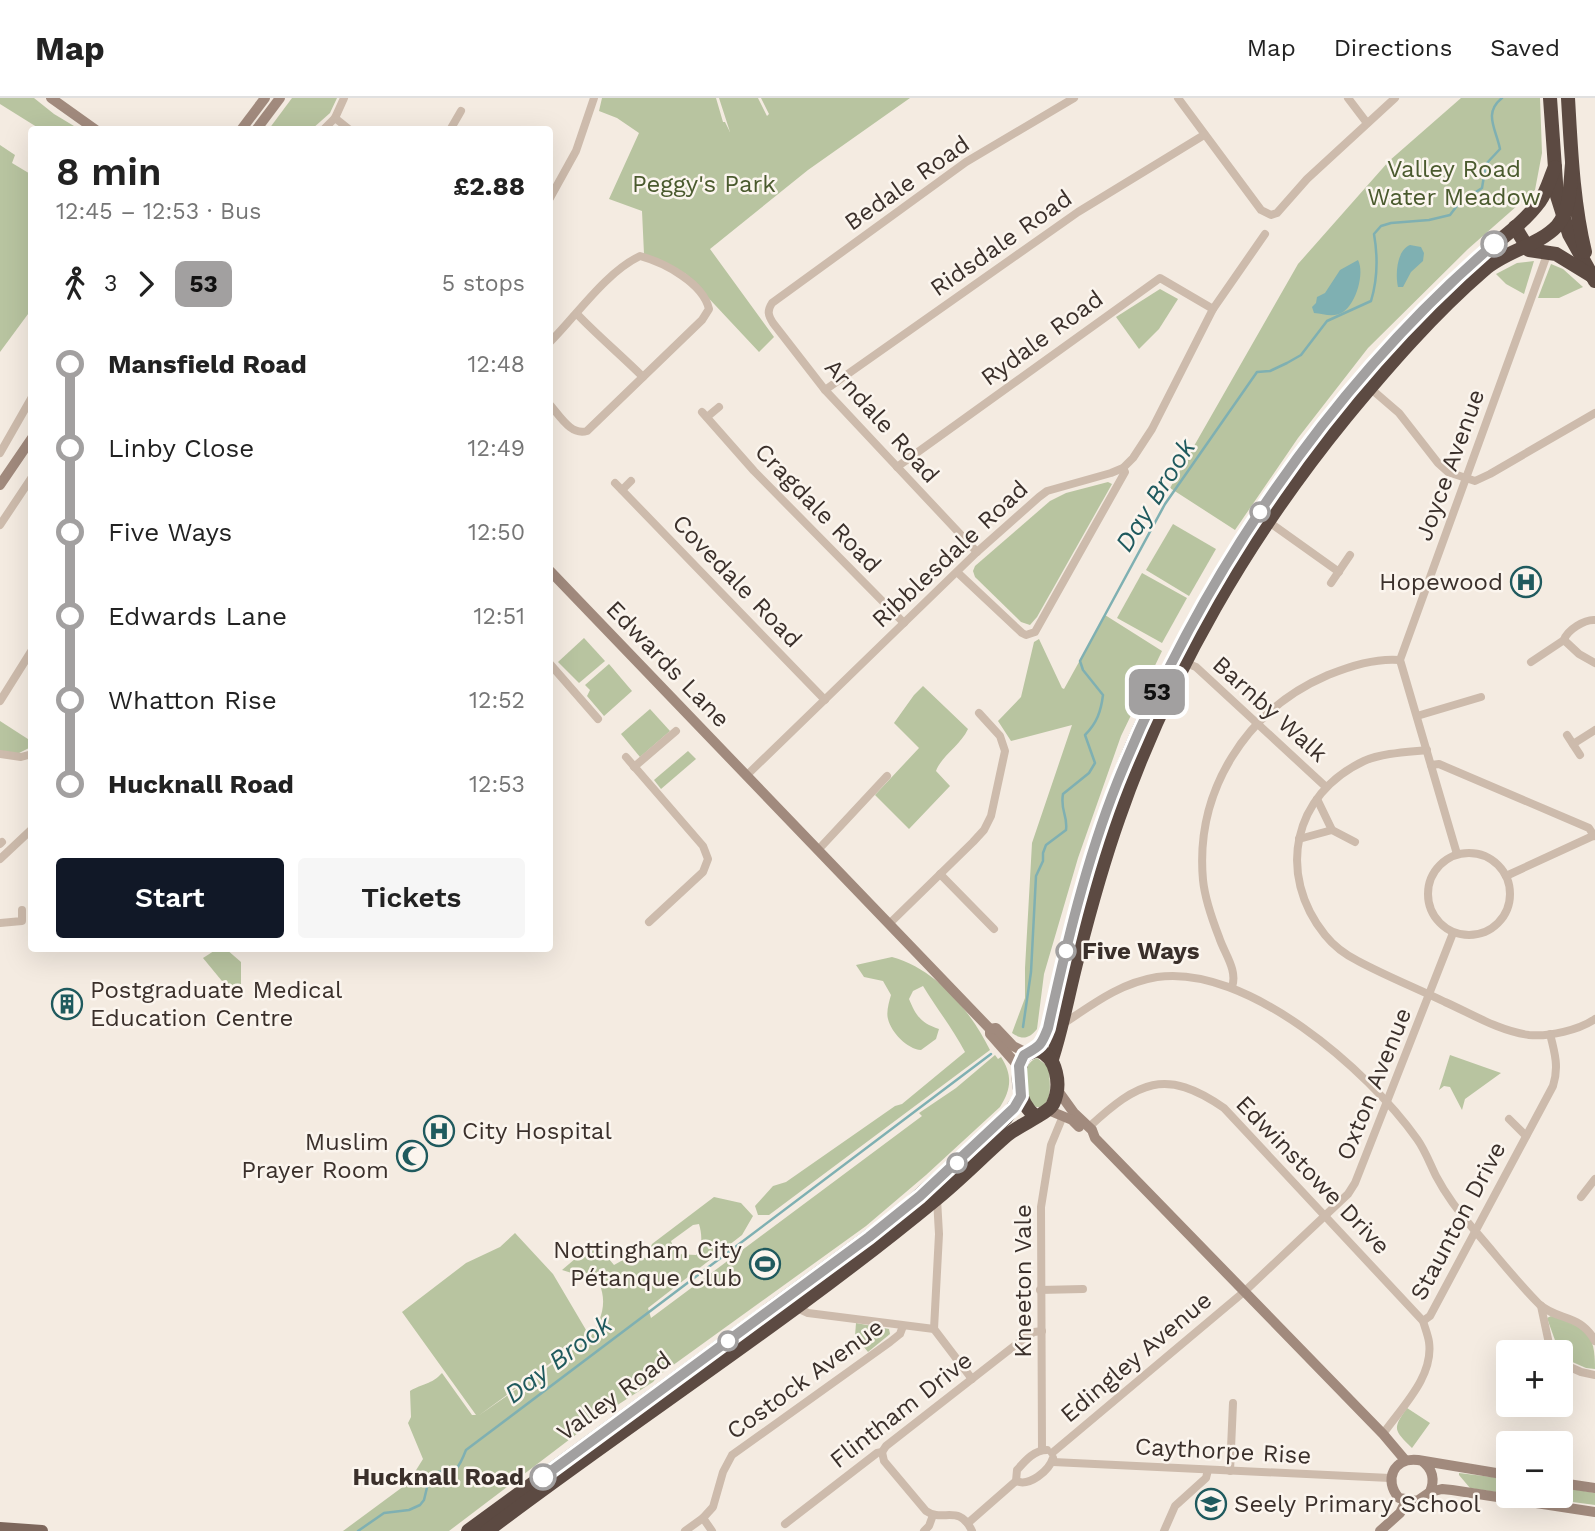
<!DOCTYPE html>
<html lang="en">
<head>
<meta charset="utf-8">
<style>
	body { margin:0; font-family:"Work Sans",sans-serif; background:#f6f6f6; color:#222; height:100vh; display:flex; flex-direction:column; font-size:26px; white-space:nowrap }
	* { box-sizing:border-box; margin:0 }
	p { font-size:23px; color:#767676 }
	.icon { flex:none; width:38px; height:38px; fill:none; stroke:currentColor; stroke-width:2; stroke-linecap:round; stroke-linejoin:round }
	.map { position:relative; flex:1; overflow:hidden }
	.sheet { position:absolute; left:28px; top:28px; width:525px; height:826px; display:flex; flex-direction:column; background:#fff; border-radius:7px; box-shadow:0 7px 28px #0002 }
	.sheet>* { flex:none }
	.badge { padding:0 14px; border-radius:10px; font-size:24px; line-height:46px }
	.buttons { position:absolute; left:1496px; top:1242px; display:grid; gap:14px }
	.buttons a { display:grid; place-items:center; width:77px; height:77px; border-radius:7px; background:#fff; box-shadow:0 7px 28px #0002; font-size:35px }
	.map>.badge { position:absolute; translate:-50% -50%; box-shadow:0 0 0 4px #fff }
	.legs { display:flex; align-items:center; gap:10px; height:77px; padding:0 28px; font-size:23px }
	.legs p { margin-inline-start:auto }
	.head { display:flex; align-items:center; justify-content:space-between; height:119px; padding:0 28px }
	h1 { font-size:38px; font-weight:600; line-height:52px }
	.primary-button { display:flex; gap:14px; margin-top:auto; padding:14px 28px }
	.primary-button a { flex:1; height:80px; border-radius:7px; background:#111827; color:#fff; font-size:28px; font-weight:600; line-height:80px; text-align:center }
	.primary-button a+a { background:#f6f6f6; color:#222 }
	ul { padding:0 28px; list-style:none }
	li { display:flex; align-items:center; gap:24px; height:84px; font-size:26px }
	li i { display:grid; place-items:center; width:10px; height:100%; margin:0 9px; background:currentColor }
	li i::after { content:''; width:18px; height:18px; margin:-9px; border:5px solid; border-radius:50%; background:#fff }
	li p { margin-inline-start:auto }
	li:first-child i { background:linear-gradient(#0000 50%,currentColor 0) }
	li:last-child i { background:linear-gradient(currentColor 50%,#0000 0) }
	header { display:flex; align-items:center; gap:42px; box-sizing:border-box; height:98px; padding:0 35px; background:#fff; border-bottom:2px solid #e0e0e0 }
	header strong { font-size:33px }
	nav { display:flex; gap:38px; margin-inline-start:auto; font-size:24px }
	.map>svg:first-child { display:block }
</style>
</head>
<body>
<header>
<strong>Map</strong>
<nav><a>Map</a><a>Directions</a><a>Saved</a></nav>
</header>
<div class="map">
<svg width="1595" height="1433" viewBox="0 0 1595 1433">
	<rect width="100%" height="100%" fill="#f4ebe1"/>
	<g fill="#b8c4a0" fill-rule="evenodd">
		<path d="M0,0h34l20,16 25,15h-39l-40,-25z"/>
		<path d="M292,0h45l-7,15 -18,16h-43z"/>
		<path d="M602,0h114l7,24h2l5,10 -11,-34h39l9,18 2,-2 -8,-16h149l-102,72 -98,79 64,88 -15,15 -73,-78 -42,-20 -2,-43 -33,-12 30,-66 -22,-15 -18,-7z"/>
		<path d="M1461,0h79l2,55 -7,37 -67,59 -100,99 -70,90 -63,92 -65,-42 128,-224 91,-103z"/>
		<path d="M0,47l15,10 -3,8 20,12 -1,135 -31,42z"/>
		<path d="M1534,163l-10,33 -18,-10 -10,-10 21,-11z"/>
		<path d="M1551,166l12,5 20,18 -24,11h-21z"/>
		<path d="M1160,191l18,10 -19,30 -20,20 -23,-32z"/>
		<path d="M1108,384l4,2 -75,133 -7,8 -9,-3 -46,-45 -2,-6 2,-5 75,-65 16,-8z"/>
		<path d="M1173,426l43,25 -27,47 -43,-26z"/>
		<path d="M1142,475l45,25 -25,45 -45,-25z"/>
		<path d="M1105,517l57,36 -41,85 -43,122 -34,116 -7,55c-8,10 -15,11 -25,4l13,-35v-30l7,-125 40,-118 -61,16 -13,-20 23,-24 13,-55 5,-3 23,49 2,1z"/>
		<path d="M584,540l21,23 -26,22 -21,-21z"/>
		<path d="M609,566l23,27 -28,25 -17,-20 3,-6 -5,-5z"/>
		<path d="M923,588l45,43c-8,17 -26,26 -32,42l14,15 -41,43 -34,-34 44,-47 -25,-25 20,-28z"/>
		<path d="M650,611l20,22 -30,26 -19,-23z"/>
		<path d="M0,623l31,20v6l-14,7 -17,-3z"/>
		<path d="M688,653l8,8 -35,30 -7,-9z"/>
		<path d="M217,851h9l15,13v22l-10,8 -28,-34z"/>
		<path d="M892,859c44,12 78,53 98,93l-221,165h-11l-3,-9 18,-20 13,-4 109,-76 7,-2 63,-52c-12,-23 -28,-43 -42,-66l-10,5 -4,8c7,17 12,24 30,30l-3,10 -15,11c-14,-1 -30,-18 -33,-31 -2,-7 1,-17 3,-24l-8,-14 -19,-4 -8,-12z"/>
		<path d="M995,957l3,4 3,-2c12,18 10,33 -1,50l-74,68 -60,51 -208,150 -5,6 -54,35 -150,114h-106l65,-48 15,-24 -15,-36 3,-6 -1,-26c13,-8 21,-6 32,-18l30,42h4l-74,-103 64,-49 34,-16 15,-14 38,41 36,61 -111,81 112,-78c11,-17 18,-35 9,-55l-18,-4 -6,-5 -13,-4 14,-12 17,-8 11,3 10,12 16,-9 16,2 6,-14 62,-47 27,6 12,13 -11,19 -94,73 3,10 271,-202 -3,-3 37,-25zM699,1126c3,10 4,23 -3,31l-20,-1 -5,-13 22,-16z"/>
		<path d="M1450,957l51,18 -36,26 -3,11 -12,-23 -6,-1 -5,4z"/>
		<path d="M1037,960l12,9c0,9 2,20 0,28 0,3 -3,8 -5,10 -18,13 -30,-39 -7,-47z"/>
		<path d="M1551,1218c35,11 44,15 44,53l-9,-1 -25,-11 -14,-39z"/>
		<path d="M856,1225l33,6 1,5 -22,18 -13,-16z"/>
		<path d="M1407,1310l23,15 -18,25c-18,-18 -20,-19 -5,-40z"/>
		<path d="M1459,1375l49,6v15l-38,-6 -11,-13z"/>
		<path d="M1561,1389l34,6v12l-67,-9h33z"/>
	</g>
	<g fill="#7fb0b2">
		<path d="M1410,147l11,2 3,6 -1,8 -12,11 -8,15h-5c-3,-13 -1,-37 12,-42z"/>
		<path d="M1358,162c7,13 -2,44 -15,52 -9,6 -19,2 -29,1l-2,-6 4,-4 1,-6 8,-4 15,-23z"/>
	</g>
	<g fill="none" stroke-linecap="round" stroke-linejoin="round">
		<g stroke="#7fb0b2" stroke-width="2.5">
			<path d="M1023,929l8,-55 5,-96 7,-15v-8l3,-8 20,-15c2,-15 -6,-19 -3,-36l26,-21 6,-10 -10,-28c12,-12 16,-24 18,-40l-20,-25 -3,-9 85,-157 92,-132 13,-1 17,-8 14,-8 26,-34 44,-20c7,-23 7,-44 3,-67l7,-8 10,-3 38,-3 21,-5 9,-12 23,-15 4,-24 14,-15c-4,-20 -17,-36 2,-51"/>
			<path d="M358,1433l26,-18 25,-3 11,-5 4,-5 6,-25c23,-11 23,8 36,-25l525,-396"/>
		</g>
		<g stroke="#cdbbac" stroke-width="8">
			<path d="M1178,0l83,112 10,5 6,-2 30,-34 88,-81"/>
			<path d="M1348,0l19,25"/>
			<path d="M335,20l15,12"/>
			<path d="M323,32l12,-12 9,-20"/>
			<path d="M450,32l11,-19"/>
			<path d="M550,100l26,-47 18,-53"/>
			<path d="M577,216c21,22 44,41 66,63"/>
			<path d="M550,244c27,-27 55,-69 90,-86 25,7 63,27 69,53l-7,11 -115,111c-16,5 -27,-15 -37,-26"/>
			<path d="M1370,290l29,25 39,50 10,9 27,9 15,-7 105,-61"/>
			<path d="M825,292l253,-178 126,-77"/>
			<path d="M702,314l52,59 150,152"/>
			<path d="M707,319l12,-10"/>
			<path d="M0,355l32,-56"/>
			<path d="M897,369l263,-189 53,31"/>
			<path d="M615,385l210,217"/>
			<path d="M622,392l9,-9"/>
			<path d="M1269,424l70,50"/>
			<path d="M0,427l32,-48"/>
			<path d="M977,454l-152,-162 -52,-67c-5,-8 -6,-12 -1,-20l194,-141 108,-64"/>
			<path d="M957,474l65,61 4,2 9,-3 90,-160 -2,-4"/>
			<path d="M1331,485l19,-28"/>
			<path d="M1564,542c3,-10 21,-21 31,-20"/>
			<path d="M1531,564l33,-22 15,14 16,9"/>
			<path d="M1186,565l10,4 130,120"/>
			<path d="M550,566l48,55"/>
			<path d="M0,603l32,-51"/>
			<path d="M1417,618l64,-19"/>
			<path d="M1567,637l13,20"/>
			<path d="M1573,646l22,-14"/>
			<path d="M1427,652c-20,2 -45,3 -63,11 -71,33 -88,113 -39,174 8,10 21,20 33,26 28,15 58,27 87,41 27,12 54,29 84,33 20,2 50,-5 66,-16"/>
			<path d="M0,656l21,3 11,-3"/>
			<path d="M626,659l77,89 5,13 -5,13 -54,50"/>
			<path d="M1431,667l8,-1 150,64 5,8"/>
			<path d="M634,669l42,-36"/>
			<path d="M746,678l231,-224 62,-55 8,-6 64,-18 12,-5 10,-10 19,-29 61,-120 52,-75"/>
			<path d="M1317,701l15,31 23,12"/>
			<path d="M1299,741l33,-9"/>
			<path d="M0,746l2,-2"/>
			<path d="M818,752l69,-74"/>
			<circle cx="1469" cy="796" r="41"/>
			<path d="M1457,756l-57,-194 148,-408"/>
			<path d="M0,761l32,-30"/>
			<path d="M940,776l54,55"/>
			<path d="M1506,778l89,-41"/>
			<path d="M0,825l22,-2v-11"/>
			<path d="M889,826l84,-82 11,-12 7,-14 14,-65 -5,-15 -21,-23"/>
			<path d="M1232,889c6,-17 -8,-34 -13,-50 -7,-18 -14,-37 -16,-57 -8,-89 43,-170 125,-205 23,-9 47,-17 72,-15"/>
			<path d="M1063,926c30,-20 57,-41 94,-47 90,-13 211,93 260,162 8,11 13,25 19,37 11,21 25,39 40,56 21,24 41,50 63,72 18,17 41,9 56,37"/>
			<path d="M1509,1021l17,17"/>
			<path d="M1089,1029c49,-45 76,-60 135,-19l199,213c2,7 5,14 6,21 5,35 -28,66 -46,92"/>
			<path d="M1581,1099l14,-18"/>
			<path d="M1040,1192l43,-1"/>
			<path d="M1541,1208l10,47"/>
			<path d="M795,1209l13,6 126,16 38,50"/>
			<path d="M1423,1223l7,-5 123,-230c6,-18 2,-33 -3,-52"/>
			<path d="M934,1231l5,-95 -2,-35"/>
			<path d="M1561,1265l20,9 14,3"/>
			<path d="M1042,1352l-1,-243 10,-62 12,-29"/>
			<path d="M882,1354l2,9 42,50c17,12 33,-8 46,20"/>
			<path d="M1052,1355l193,-162 103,-97 7,-11 98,-250"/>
			<path d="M1053,1364l337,16"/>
			<path d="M1230,1373l3,-68"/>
			<path d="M1016,1383c13,6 33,-10 37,-23"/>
			<path d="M703,1420l9,13"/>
			<path d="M968,1425l48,-42 1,-11c8,-9 17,-20 30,-20"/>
			<path d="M785,1426l92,-71 5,-1 4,-6 141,-110 7,-4 8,-1"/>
			<path d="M685,1433l18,-13 10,-11 10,-35 9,-17 158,-113 10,-8 3,-8"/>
			<path d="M924,1433l5,-5 4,-11"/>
			<path d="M1164,1433l11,-25 31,-28 2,-8"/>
		</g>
		<g stroke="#a18a7d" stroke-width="10">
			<path d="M51,0l45,32"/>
			<path d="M241,32l24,-32"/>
			<path d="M256,32l24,-32"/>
			<path d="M0,387l32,-47"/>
			<path d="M550,473l440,458v5l29,33"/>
			<path d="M990,931l6,-1 17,18 14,7"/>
			<path d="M1056,990l18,25 18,17 3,8 288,296 22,26"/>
			<path d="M1048,1012l24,10 7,7"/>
			<path d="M1422,1363c11,8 13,19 8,31l-13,9 -18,-3c-16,-18 -5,-41 19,-38l90,15"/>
			<path d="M1561,1385l34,5"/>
			<path d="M1430,1394l12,-3 10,1 143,22"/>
			<path d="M1380,1433l20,-18 6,-12"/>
		</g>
		<path stroke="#7d675c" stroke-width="12" d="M0,1430l42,3"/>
		<g stroke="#5c4a42" stroke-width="14">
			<path d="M1550,0l7,98 12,38 26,47"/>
			<path d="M1568,0c3,51 5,104 17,154"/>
			<path d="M1515,129l14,23 27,4 36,22"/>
			<path d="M1037,952c16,-19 16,-51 23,-75 13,-51 26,-103 43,-153 25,-77 62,-151 102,-221 56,-100 127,-192 205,-276 21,-23 44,-46 68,-67 21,-18 45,-34 62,-57 7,-10 10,-23 15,-34"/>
			<path d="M1052,961c11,-34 17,-69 26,-103 12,-47 25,-94 41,-139 50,-144 130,-281 226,-399 43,-52 88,-104 139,-148 21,-19 54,-24 73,-44 14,-16 13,-42 15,-62"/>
			<path d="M468,1433l427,-314 111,-99 15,-22"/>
			<path d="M487,1433c148,-112 305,-213 448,-331 25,-20 47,-43 71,-64 11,-10 43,-23 47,-32 9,-19 4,-48 -16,-54l-12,5c-11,19 -7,47 10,61"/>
		</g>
	</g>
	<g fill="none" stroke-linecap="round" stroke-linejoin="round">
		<g stroke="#fff" stroke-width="16">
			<path id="line-1" d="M543,1379l326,-240 51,-41 94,-88 7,-12 -2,-30 5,-11c16,-9 17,-9 24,-27 18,-82 38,-167 69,-245 82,-203 210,-395 377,-539"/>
		</g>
		<use href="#line-1" stroke="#a2a0a0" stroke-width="10"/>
	</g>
	<defs>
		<g id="hospital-ring" transform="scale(1.575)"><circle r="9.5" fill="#fbf5ee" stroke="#1f5a5e" stroke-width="1.5"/><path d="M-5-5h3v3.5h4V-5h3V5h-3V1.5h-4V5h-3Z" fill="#1f5a5e"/></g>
		<g id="building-ring" transform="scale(1.575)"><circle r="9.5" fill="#fbf5ee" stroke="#1f5a5e" stroke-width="1.5"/><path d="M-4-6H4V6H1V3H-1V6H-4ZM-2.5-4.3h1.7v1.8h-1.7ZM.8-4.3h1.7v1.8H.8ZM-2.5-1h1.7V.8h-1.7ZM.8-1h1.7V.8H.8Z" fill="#1f5a5e"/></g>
		<g id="mosque-ring" transform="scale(1.575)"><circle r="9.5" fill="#fbf5ee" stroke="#1f5a5e" stroke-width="1.5"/><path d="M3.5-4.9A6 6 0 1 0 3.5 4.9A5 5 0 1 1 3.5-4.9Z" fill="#1f5a5e"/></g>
		<g id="stadium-ring" transform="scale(1.575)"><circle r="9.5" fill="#fbf5ee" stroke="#1f5a5e" stroke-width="1.5"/><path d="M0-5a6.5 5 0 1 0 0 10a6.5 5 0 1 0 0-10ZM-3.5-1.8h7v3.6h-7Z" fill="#1f5a5e"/></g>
		<g id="school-ring" transform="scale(1.575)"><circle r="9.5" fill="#fbf5ee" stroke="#1f5a5e" stroke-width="1.5"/><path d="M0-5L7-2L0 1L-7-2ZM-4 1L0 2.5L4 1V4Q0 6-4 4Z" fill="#1f5a5e"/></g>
	</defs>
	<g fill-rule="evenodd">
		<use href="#hospital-ring" x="1526" y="484"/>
		<use href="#building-ring" x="67" y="906"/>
		<use href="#hospital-ring" x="439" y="1033"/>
		<use href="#mosque-ring" x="412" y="1058"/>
		<use href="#stadium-ring" x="765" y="1166"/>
		<use href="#school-ring" x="1211" y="1406"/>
	</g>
	<g fill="#fff" stroke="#a2a0a0" stroke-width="3.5">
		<circle cx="1494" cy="146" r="12"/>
		<circle cx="1260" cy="414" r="9"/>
		<circle cx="1066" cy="853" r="9"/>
		<circle cx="957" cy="1065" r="9"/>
		<circle cx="728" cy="1243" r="9"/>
		<circle cx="543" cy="1379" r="12"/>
	</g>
	<g text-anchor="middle" stroke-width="5" stroke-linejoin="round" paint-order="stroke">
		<g font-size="24" fill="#4a5a2e" stroke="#fbf5ee">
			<text x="1454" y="79">Valley Road<tspan x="1454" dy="28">Water Meadow</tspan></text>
			<text x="704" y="94">Peggy's Park</text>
		</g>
		<g font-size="24" fill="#3b302b" stroke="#fbf5ee">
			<text transform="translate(907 85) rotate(-35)" y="8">Bedale Road</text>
			<text transform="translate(1001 145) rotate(-35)" y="8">Ridsdale Road</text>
			<text transform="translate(1042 240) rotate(-36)" y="8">Rydale Road</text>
			<text transform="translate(882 323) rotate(48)" y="8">Arndale Road</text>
			<text transform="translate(1450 367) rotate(-70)" y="8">Joyce Avenue</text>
			<text transform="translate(818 410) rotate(46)" y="8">Cragdale Road</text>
			<text transform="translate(950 456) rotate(-43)" y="8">Ribblesdale Road</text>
			<text transform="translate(737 483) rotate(46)" y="8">Covedale Road</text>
			<text transform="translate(668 566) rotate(46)" y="8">Edwards Lane</text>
			<text transform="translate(1270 611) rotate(42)" y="8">Barnby Walk</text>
			<text transform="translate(1374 986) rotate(-68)" y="8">Oxton Avenue</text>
			<text transform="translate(1313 1077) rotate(46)" y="8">Edwinstowe Drive</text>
			<text transform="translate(1458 1123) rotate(-62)" y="8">Staunton Drive</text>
			<text transform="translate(1023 1183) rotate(-90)" y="8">Kneeton Vale</text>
			<text transform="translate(1136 1259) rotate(-40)" y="8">Edingley Avenue</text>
			<text transform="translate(805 1281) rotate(-36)" y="8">Costock Avenue</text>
			<text transform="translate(614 1298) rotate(-36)" y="8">Valley Road</text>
			<text transform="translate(901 1312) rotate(-38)" y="8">Flintham Drive</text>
			<text transform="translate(1223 1353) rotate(3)" y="8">Caythorpe Rise</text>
		</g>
		<g font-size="24" fill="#3b302b" stroke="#fbf5ee" text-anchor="end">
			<text x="1503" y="492">Hopewood</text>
			<text x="90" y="900" text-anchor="start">Postgraduate Medical<tspan x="90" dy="28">Education Centre</tspan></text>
			<text x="462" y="1041" text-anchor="start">City Hospital</text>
			<text x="389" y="1052">Muslim<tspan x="389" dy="28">Prayer Room</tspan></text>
			<text x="742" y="1160">Nottingham City<tspan x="742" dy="28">Pétanque Club</tspan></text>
			<text x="1234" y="1414" text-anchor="start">Seely Primary School</text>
		</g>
		<g font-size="24" font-weight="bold" fill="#3b302b" stroke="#fbf5ee" text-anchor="start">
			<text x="1082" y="861">Five Ways</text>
			<text x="524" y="1387" text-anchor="end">Hucknall Road</text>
		</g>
		<g font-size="26" font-style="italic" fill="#1f5a5e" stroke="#fbf5ee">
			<text transform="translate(1155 397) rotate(-58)" y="9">Day Brook</text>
			<text transform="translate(558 1261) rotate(-37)" y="9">Day Brook</text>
		</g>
	</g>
</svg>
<div class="buttons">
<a>+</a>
<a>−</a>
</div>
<b class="badge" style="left:1157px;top:594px;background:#a2a0a0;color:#111">53</b>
<section class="sheet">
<div class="head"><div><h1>8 min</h1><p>12:45 – 12:53 · Bus</p></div><b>£2.88</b></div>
<div class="legs"><svg class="icon" aria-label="walk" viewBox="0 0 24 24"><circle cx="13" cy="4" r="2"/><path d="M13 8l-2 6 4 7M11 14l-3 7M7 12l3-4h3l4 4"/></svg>3<svg class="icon" aria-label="forward" viewBox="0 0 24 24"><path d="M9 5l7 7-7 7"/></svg><b class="badge" style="background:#a2a0a0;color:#111">53</b><p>5 stops</p></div>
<ul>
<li><i style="color:#a2a0a0"></i><b>Mansfield Road</b><p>12:48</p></li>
<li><i style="color:#a2a0a0"></i><span>Linby Close</span><p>12:49</p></li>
<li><i style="color:#a2a0a0"></i><span>Five Ways</span><p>12:50</p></li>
<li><i style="color:#a2a0a0"></i><span>Edwards Lane</span><p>12:51</p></li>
<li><i style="color:#a2a0a0"></i><span>Whatton Rise</span><p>12:52</p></li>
<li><i style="color:#a2a0a0"></i><b>Hucknall Road</b><p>12:53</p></li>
</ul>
<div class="primary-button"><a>Start</a><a>Tickets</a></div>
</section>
</div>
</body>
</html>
